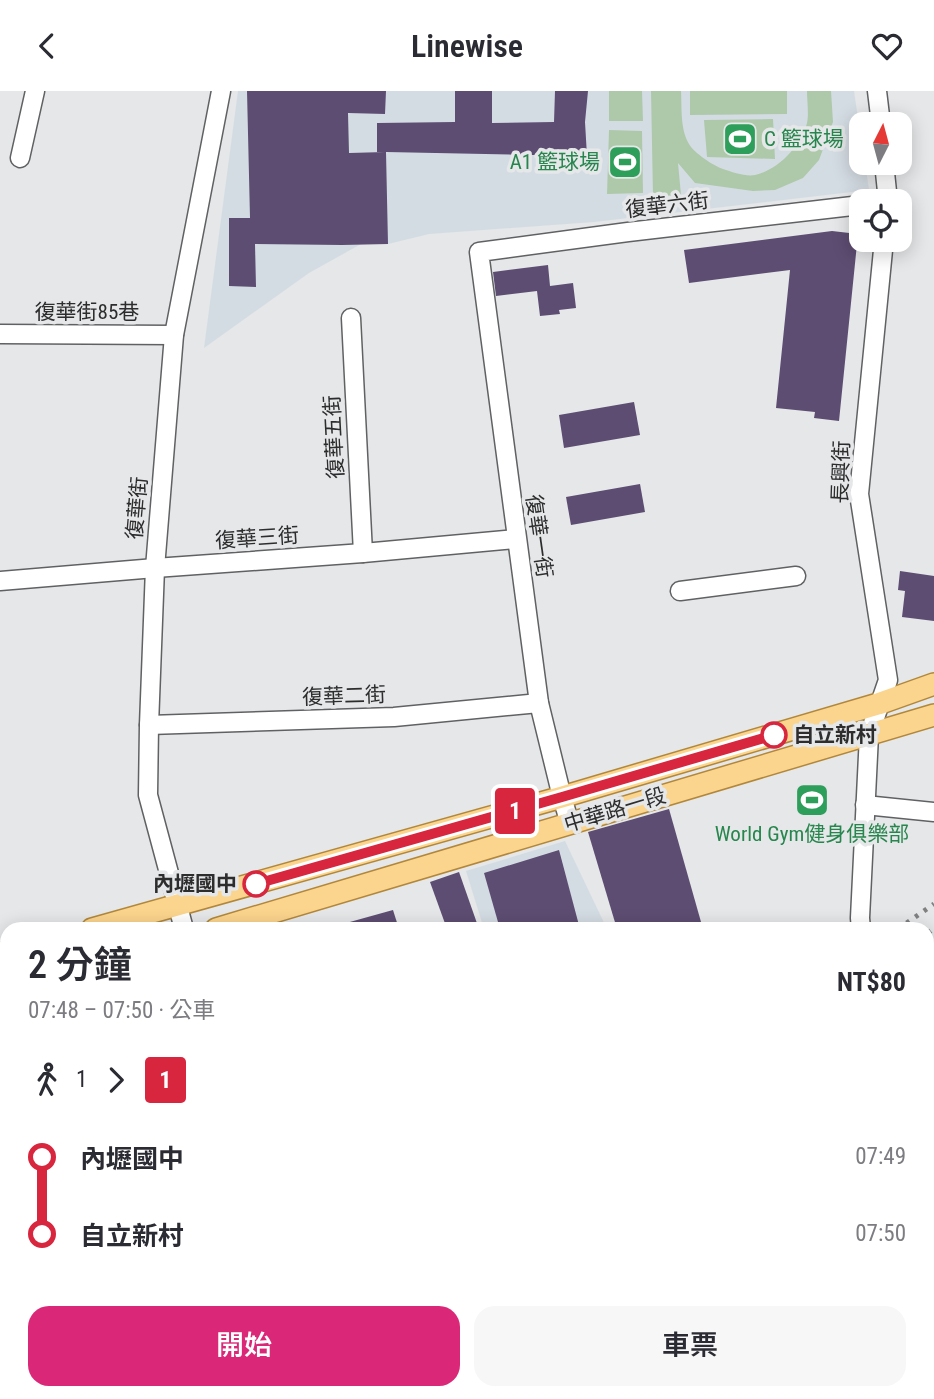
<!DOCTYPE html>
<html lang="zh-TW">
<head>
<meta charset="utf-8">
<style>
	body { margin:0; font-family:"Roboto Condensed","Noto Sans TC",sans-serif; background:#f7f7f7; color:#2b2b33; height:100vh; display:flex; flex-direction:column; font-size:26px; white-space:nowrap }
	* { box-sizing:border-box; margin:0 }
	p { font-size:23px; color:#7c7c81 }
	.icon { flex:none; width:38px; height:38px; fill:none; stroke:currentColor; stroke-width:2; stroke-linecap:round; stroke-linejoin:round }
	.map { position:relative; flex:1; overflow:hidden }
	.panel { position:absolute; left:0px; top:831px; width:934px; height:478px; display:flex; flex-direction:column; background:#fff; border-radius:21px 21px 0 0; box-shadow:0 4px 18px #0003 }
	.panel>* { flex:none }
	.badge { padding:0 14px; border-radius:5px; font-size:24px; line-height:46px }
	.needle { width:46px; rotate:6deg }
	.controls { position:absolute; left:849px; top:21px; display:grid; gap:14px }
	.controls a { display:grid; place-items:center; width:63px; height:63px; border-radius:14px; background:#fff; box-shadow:0 4px 18px #0003; font-size:35px }
	.map>.badge { position:absolute; translate:-50% -50%; box-shadow:0 0 0 4px #fff }
	.legs { display:flex; align-items:center; gap:10px; height:77px; padding:0 28px; font-size:23px }
	.legs p { margin-inline-start:auto }
	.overview { display:flex; align-items:center; justify-content:space-between; height:119px; padding:0 28px }
	h1 { font-size:38px; font-weight:600; line-height:52px }
	.action { display:flex; gap:14px; margin-top:auto; padding:14px 28px }
	.action a { flex:1; height:80px; border-radius:21px; background:#db2777; color:#fff; font-size:28px; font-weight:600; line-height:80px; text-align:center }
	.action a+a { background:#f7f7f7; color:#2b2b33 }
	ul { padding:0 28px; list-style:none }
	li { display:flex; align-items:center; gap:24px; height:77px; font-size:26px }
	li i { display:grid; place-items:center; width:10px; height:100%; margin:0 9px; background:currentColor }
	li i::after { content:''; width:18px; height:18px; margin:-9px; border:5px solid; border-radius:50%; background:#fff }
	li p { margin-inline-start:auto }
	li:first-child i { background:linear-gradient(#0000 50%,currentColor 0) }
	li:last-child i { background:linear-gradient(currentColor 50%,#0000 0) }
	header { display:flex; justify-content:space-between; align-items:center; height:91px; padding:0 28px; background:#fff; font-size:32px; font-weight:600 }
	.map>svg:first-child { display:block }
</style>
</head>
<body>
<header><svg class="icon" aria-label="back" viewBox="0 0 24 24"><path d="M15 5l-7 7 7 7"/></svg>Linewise<svg class="icon" aria-label="heart" viewBox="0 0 24 24"><path d="M12 20l-8-8c-3-5 5-10 8-4 3-6 11-1 8 4z"/></svg></header>
<div class="map">
<svg width="934" height="1308" viewBox="0 0 934 1308">
	<rect width="100%" height="100%" fill="#e5e7e8"/>
	<g fill="#d4dce3">
		<path d="M238,0h616l7,48v24h4l4,27 -275,32 -165,12 -41,10h-27l-52,29 -105,75z"/>
		<path d="M565,750l42,88h-123l-18,-58z"/>
		<path d="M934,860v128l-6,-33v-91z"/>
		<path d="M335,1302h448v6h-456z"/>
	</g>
	<g fill="#adc9a9">
		<path d="M609,0h33l1,30h-34z"/>
		<path d="M651,0h30c1,17 -1,38 8,53 5,9 25,22 34,25 9,3 23,8 32,6 23,-5 46,-29 52,-52 2,-9 0,-22 0,-32h24l2,31 -14,38 -16,18 -28,12 -22,1 -58,-8 -17,-20 3,32 -28,1z"/>
		<path d="M690,0h97v23l-97,1z"/>
		<path d="M773,28l2,40 -68,-2 -3,-37z"/>
		<path d="M609,39l33,1 1,62 -36,1z"/>
	</g>
	<g fill="#5d4d72">
		<path d="M247,0h139l-1,23 -37,-1 1,40 36,-1h-8v-29l78,-1v-31h37v32l62,-1 1,-31h33l-3,31 2,34 -201,-4 2,92 -46,1 -87,-1 1,43 -27,-1v-68h21z"/>
		<path d="M832,140l26,3 -19,187 -25,-3 1,-6 -39,-4 14,-138 -101,13 -5,-33z"/>
		<path d="M548,174l2,21 23,-3 3,25 -17,2 1,4 -20,2 -3,-25 -41,5 -3,-24z"/>
		<path d="M634,311l6,33 -76,13 -5,-33z"/>
		<path d="M640,393l5,28 -74,13 -5,-28z"/>
		<path d="M900,480l34,5v45l-32,-4 3,-26 -7,-1z"/>
		<path d="M669,718l34,120h-86l-29,-97z"/>
		<path d="M559,759l21,79h-80l-16,-56z"/>
		<path d="M459,781l20,57h-32l-17,-47z"/>
		<path d="M393,819l6,19h-60v-4z"/>
	</g>
	<g fill="none" stroke-linecap="round" stroke-linejoin="round">
		<g stroke="#606163" stroke-width="21">
			<g id="minor">
				<path d="M877,0l4,33"/>
				<path d="M20,67l15,-67"/>
				<path d="M884,72l4,38"/>
				<path d="M351,227l12,235"/>
				<path d="M0,243l174,1"/>
				<path d="M0,490l155,-13 208,-15 153,-14"/>
				<path d="M680,500l116,-15"/>
				<path d="M149,634l245,-8 145,-14"/>
				<path d="M865,714l69,7"/>
				<path d="M570,733l-8,-27 -23,-94 -60,-451 149,-20 233,-27"/>
				<path d="M184,838l-36,-134 1,-70 6,-157 19,-233 47,-244"/>
				<path d="M861,838l-1,-11 9,-183 19,-55 -29,-186 25,-254"/>
				<path d="M0,990l7,-2"/>
				<path d="M928,1013l6,18"/>
				<path d="M0,1181l7,-5"/>
				<path d="M0,1266l7,-5"/>
				<path d="M0,1285l7,10"/>
				<path d="M12,1302l4,6"/>
				<path d="M60,1308l8,-6"/>
				<path d="M199,1308l9,-6"/>
			</g>
		</g>
		<g stroke="#b2873a" stroke-width="24">
			<g id="major">
				<path d="M92,838l470,-132 316,-93 56,-20"/>
				<path d="M216,838l718,-214"/>
				<path d="M0,863l7,-2"/>
				<path d="M0,897l7,-2"/>
			</g>
		</g>
		<use href="#minor" stroke="#fff" stroke-width="18"/>
		<use href="#major" stroke="#fbd48d" stroke-width="21"/>
		<g stroke="#808081" stroke-width="5" stroke-dasharray="3.5 7" stroke-linecap="butt">
			<path d="M898,838l36,-25"/>
			<path d="M928,842l6,-5"/>
			<path d="M249,1308l8,-6"/>
			<path d="M288,1308l9,-6"/>
		</g>
	</g>
	<g fill="none" stroke-linecap="round" stroke-linejoin="round">
		<g stroke="#fff" stroke-width="16">
			<path id="line-1" d="M256,793l306,-87 212,-62"/>
		</g>
		<use href="#line-1" stroke="#d7263d" stroke-width="10"/>
	</g>
	<defs>
		<g id="stadium-square" transform="scale(1.75)"><rect x="-9" y="-9" width="18" height="18" rx="4" fill="#2e9e5b" stroke="#e5e7e8"/><path d="M0-5a6.5 5 0 1 0 0 10a6.5 5 0 1 0 0-10ZM-3.5-1.8h7v3.6h-7Z" fill="#fff"/></g>
	</defs>
	<g fill-rule="evenodd">
		<use href="#stadium-square" x="740" y="48"/>
		<use href="#stadium-square" x="625" y="71"/>
		<use href="#stadium-square" x="812" y="709"/>
	</g>
	<g fill="#fff" stroke="#d7263d" stroke-width="3.5">
		<circle cx="774" cy="644" r="12"/>
		<circle cx="256" cy="793" r="12"/>
	</g>
	<g text-anchor="middle" stroke-width="7" stroke-linejoin="round" paint-order="stroke">
		<g font-size="21" fill="#27864d" stroke="#e5e7e8" text-anchor="start">
			<text x="764" y="55">C 籃球場</text>
			<text x="600" y="78" text-anchor="end">A1 籃球場</text>
			<text x="812" y="750" text-anchor="middle">World Gym健身俱樂部</text>
		</g>
		<g font-size="21" fill="#2d2d2e" stroke="#e5e7e8">
			<text transform="translate(667 114) rotate(-7)" y="7">復華六街</text>
			<text x="87" y="228">復華街85巷</text>
			<text transform="translate(334 346) rotate(-93)" y="7">復華五街</text>
			<text transform="translate(841 381) rotate(-88)" y="7">長興街</text>
			<text transform="translate(137 417) rotate(-85)" y="7">復華街</text>
			<text transform="translate(539 445) rotate(82)" y="7">復華一街</text>
			<text transform="translate(257 447) rotate(-4)" y="7">復華三街</text>
			<text transform="translate(344 605) rotate(-2)" y="7">復華二街</text>
			<text transform="translate(615 719) rotate(-17)" y="7">中華路一段</text>
		</g>
		<g font-size="21" font-weight="bold" fill="#2d2d2e" stroke="#e5e7e8" text-anchor="start">
			<text x="793" y="651">自立新村</text>
			<text x="237" y="800" text-anchor="end">內壢國中</text>
		</g>
	</g>
</svg>
<div class="controls">
<a><svg class="needle" viewBox="-14 -14 28 28"><path d="M0-13l5 13h-10z" fill="#e53935"/><path d="M0 13l5-13h-10z" fill="#7c7c81"/></svg></a>
<a><svg class="icon" aria-label="locate" viewBox="0 0 24 24"><circle cx="12" cy="12" r="6"/><path d="M12 2v4M12 18v4M2 12h4M18 12h4"/></svg></a>
</div>
<b class="badge" style="left:515px;top:720px;background:#d7263d;color:#fff">1</b>
<section class="panel">
<div class="overview"><div><h1>2 分鐘</h1><p>07:48 – 07:50 · 公車</p></div><b>NT$80</b></div>
<div class="legs"><svg class="icon" aria-label="walk" viewBox="0 0 24 24"><circle cx="13" cy="4" r="2"/><path d="M13 8l-2 6 4 7M11 14l-3 7M7 12l3-4h3l4 4"/></svg>1<svg class="icon" aria-label="forward" viewBox="0 0 24 24"><path d="M9 5l7 7-7 7"/></svg><b class="badge" style="background:#d7263d;color:#fff">1</b></div>
<ul>
<li><i style="color:#d7263d"></i><b>內壢國中</b><p>07:49</p></li>
<li><i style="color:#d7263d"></i><b>自立新村</b><p>07:50</p></li>
</ul>
<div class="action"><a>開始</a><a>車票</a></div>
</section>
</div>
</body>
</html>
